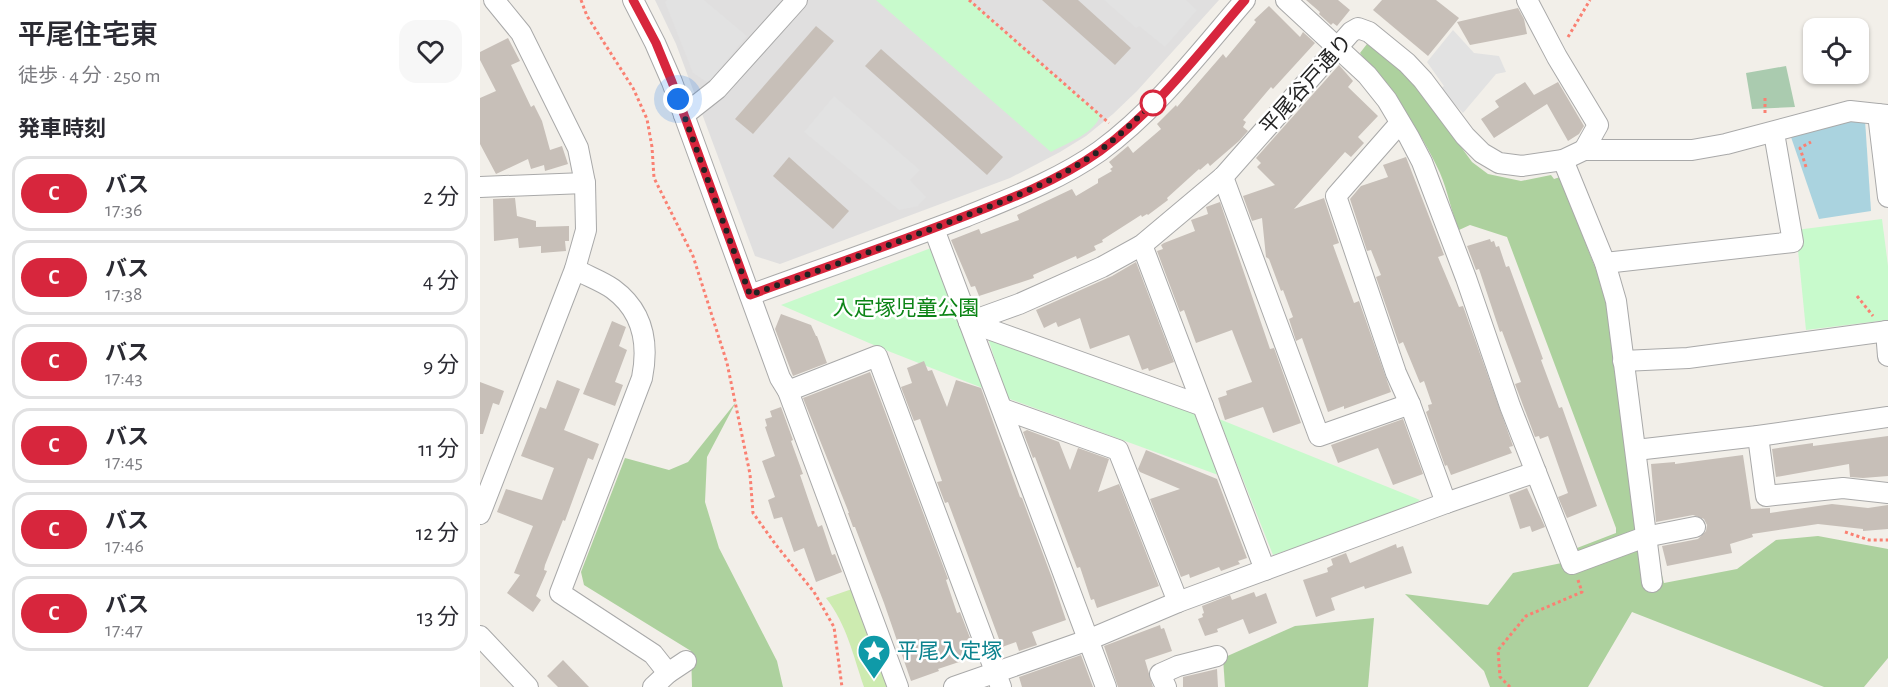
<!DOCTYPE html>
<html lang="ja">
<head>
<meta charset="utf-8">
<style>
	body { margin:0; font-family:"Alegreya Sans","Noto Sans JP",sans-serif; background:#f7f7f7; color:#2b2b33; height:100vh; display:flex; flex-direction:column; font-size:22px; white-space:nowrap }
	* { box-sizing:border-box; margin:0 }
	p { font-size:20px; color:#7c7c81 }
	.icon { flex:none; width:33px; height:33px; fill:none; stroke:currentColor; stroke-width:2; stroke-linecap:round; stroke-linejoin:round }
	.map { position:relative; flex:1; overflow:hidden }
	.drawer { display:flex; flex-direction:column; background:#fff; width:480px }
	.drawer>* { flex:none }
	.badge { padding:0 12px; border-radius:20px; font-size:21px; line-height:39px }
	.fabs { position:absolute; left:1323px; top:18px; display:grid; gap:12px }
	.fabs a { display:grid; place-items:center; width:66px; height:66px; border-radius:12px; background:#fff; box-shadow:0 2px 4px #0004; font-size:30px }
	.you { position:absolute; width:30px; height:30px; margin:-15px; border:4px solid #fff; border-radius:50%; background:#1a73e8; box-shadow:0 0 0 9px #1a73e833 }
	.map>.badge { position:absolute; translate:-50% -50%; box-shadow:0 0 0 3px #fff }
	h2 { padding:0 18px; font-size:22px; line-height:54px }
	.round { display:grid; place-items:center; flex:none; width:63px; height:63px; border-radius:18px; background:#f7f7f7 }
	.headline { display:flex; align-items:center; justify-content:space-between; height:102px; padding:0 18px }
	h1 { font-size:28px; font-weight:600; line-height:45px }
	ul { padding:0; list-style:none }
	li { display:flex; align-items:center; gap:18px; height:75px; margin:0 12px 9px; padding:0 6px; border:3px solid #e1e1e2; border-radius:18px }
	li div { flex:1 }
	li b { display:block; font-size:22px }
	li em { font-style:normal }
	li .badge { min-width:66px; font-weight:700; text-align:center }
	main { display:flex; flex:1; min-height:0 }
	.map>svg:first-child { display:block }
</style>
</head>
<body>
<main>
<section class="drawer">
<div class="headline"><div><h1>平尾住宅東</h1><p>徒歩 · 4 分 · 250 m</p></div><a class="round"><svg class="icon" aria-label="heart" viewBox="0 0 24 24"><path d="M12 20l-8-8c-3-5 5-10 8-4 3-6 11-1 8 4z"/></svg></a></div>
<h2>発車時刻</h2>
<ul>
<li><span class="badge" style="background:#d7263d;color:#fff">C</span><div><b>バス</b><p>17:36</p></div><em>2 分</em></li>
<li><span class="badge" style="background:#d7263d;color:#fff">C</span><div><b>バス</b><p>17:38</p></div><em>4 分</em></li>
<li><span class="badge" style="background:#d7263d;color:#fff">C</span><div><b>バス</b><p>17:43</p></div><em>9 分</em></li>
<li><span class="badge" style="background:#d7263d;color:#fff">C</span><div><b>バス</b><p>17:45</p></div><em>11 分</em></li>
<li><span class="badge" style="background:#d7263d;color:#fff">C</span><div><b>バス</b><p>17:46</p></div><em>12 分</em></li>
<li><span class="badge" style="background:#d7263d;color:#fff">C</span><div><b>バス</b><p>17:47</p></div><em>13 分</em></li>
</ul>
</section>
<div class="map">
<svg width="1408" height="687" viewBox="0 0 1408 687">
	<rect width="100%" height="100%" fill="#f2efe9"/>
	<path fill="#e0dfdf" d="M175,0h564l-82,91 -24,23 -27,22 -26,16 -50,26 -230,86 -25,-8 -79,-212z"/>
	<path fill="#cdebb0" d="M375,588l33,99h-24c-11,-32 -17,-62 -38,-89z"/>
	<g fill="#add19e">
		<path d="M887,44l26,19 21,19 58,80 16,12 33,7 30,-6 3,4 6,-2 50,129 27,227 -53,22 -7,-3v-4l39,-15v-5l-109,-291 -37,-12 -11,5c-8,-18 -11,-39 -19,-57 -20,-45 -51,-82 -80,-120z"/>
		<path d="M256,402l-29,55 -2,45 14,46 58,113 6,26h-91l-1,-36 -107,-66 -3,-13 44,-114 44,12 19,-8z"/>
		<path d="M1338,536l70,13v109l-24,29h-40l-192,-75 -44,75h-98l-6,-16 -79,-77 83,11 25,-32 141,-29 10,39 73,-14 39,-29z"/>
		<path d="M894,618l-6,69h-143l-2,-29 72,-32z"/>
	</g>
	<path fill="#aacbaf" d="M1306,66l9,41 -43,2 -6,-36z"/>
	<g fill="#c8facc">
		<path d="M396,0h93l131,115c-4,18 -33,28 -49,37z"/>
		<path d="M1402,219l6,47v54l-82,10 -10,-100z"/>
		<path d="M451,248l54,141 -102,-40 -102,-44z"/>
		<path d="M508,338l210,77 23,61 -214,-78z"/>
		<path d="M739,419l201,81 -18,13 -129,42z"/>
	</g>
	<g fill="#e2e2e2">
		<path d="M187,0h37l43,36 -39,47 -15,-10 -28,-71z"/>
		<path d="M624,0h82l11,10 -32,37 -26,-21 -3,2z"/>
		<path d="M973,30l21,23 25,3 7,16 -10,2 -33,39 -23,-24 4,-3 -17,-24z"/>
		<path d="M354,96l86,74 -10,10 16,17 -8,9 -19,4 -95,-78z"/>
	</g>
	<path fill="#aad3df" d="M1385,120l6,91 -52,8 -28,-82 37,-14z"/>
	<g fill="#c7bfb8">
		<path d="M562,0h36l53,48 -16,17z"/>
		<path d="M826,0h32l12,10 -13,16 -4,-3 -2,2 -12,-11 1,-2z"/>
		<path d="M902,0h54l23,18 -31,38 -55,-46z"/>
		<path d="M789,6l31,31 3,-5 12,11 -42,46 -2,-2 -28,33 3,2 -3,5 5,4 -9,10 -29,25 -2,-3 -8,7 -1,-1 -32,29 1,2 -20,15 -1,-1 -5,3 -1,-2 -39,25 1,2 -9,4 2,4 -19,9 -1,-3 -43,19 1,3 -55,18 -4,-10 -4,1 -20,-47 28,-11 2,5 38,-14 -2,-5 55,-26 4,7 22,-13v-4l14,-8 -2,-2 3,-2 -4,-5 19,-16 5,7 28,-24 -4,-5 19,-19 1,2 46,-53 3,4 30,-36 -2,-2z"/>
		<path d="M1038,8l6,11 3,15 -57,11 -13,-23z"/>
		<path d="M336,26l18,15 -81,93 -18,-15z"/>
		<path d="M28,38l12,23 -9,4 20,42 3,-2 8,16 8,29 12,-4 6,18 -23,7 -1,-6 -13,4 -3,-10 -32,15 -16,-30v-46l16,-7 -16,-31v-8z"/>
		<path d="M401,49l122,108 -16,18 -122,-109z"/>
		<path d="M859,65l14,16 -5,6 30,29 -20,21 6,6 -13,14 -6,-5 -51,57 30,-11 15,45 -6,2 21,58 5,-2 32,91 -47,17v-3l-16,6 -26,-74 -6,3 -7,-22 4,-2 -10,-27 -2,1 -12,-32 -3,-2 -4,-39 -10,3 -9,-25 32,-11 -18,-18 4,-4 -5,-5z"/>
		<path d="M1045,82l9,13 24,-13 26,44 -5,8 -11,7 -21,-37 -53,34 -13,-19 18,-12 -4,-6z"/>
		<path d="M309,157l60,54 -16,18 -60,-53z"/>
		<path d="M926,157l38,98 -6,2 21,50 4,-1 50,140 -4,1 3,6 -61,22 -4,-10 -2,1 -19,-54 3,-2 -1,-5 4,-1 -8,-23 -4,2 -17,-41 -4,2 -23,-67 5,-2 -10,-25 -4,1 -17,-52 11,-13 27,-9 -5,-12z"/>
		<path d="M35,198l2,18 19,5v6l33,-1v15h-4l1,10 -25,2v-7l-22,2 -1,-10 -24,3 -1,-42z"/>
		<path d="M740,202l50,147 4,-1 27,75 -28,10 -10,-26 -38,13 -7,-22 9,-3 -1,-4 26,-9 -20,-52 -36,13 -12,-33 -4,2 -23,-61 6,-2 -2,-4 3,-2 31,-12 -4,-11 17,-6 -2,-7z"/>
		<path d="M1010,239l1,3 3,-1 2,6 3,-1 7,21 3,-1 34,93 -2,1 18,48 3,-1 35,99 -30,12 -9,-21 10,-4 -20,-57 -8,3 -1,-3 -4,1 -20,-53 6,-2 -19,-51 -2,1 -21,-63 -3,1 -9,-24z"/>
		<path d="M656,262l38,100 -25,9 -1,-3 -6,2 -13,-35 -39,14 -10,-31 -22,9 -2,-5 -12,6 -8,-18 76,-34z"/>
		<path d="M301,314l30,11 5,11h1l10,27 -34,13 -18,-47z"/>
		<path d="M132,321l14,6 -7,19 8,4 -12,32 8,3 -8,21 -32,-12z"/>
		<path d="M444,361l4,10 4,-1 15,37 9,-27 25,8 39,109 2,1 30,80 14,42 -34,12 5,13 -18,6 -3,-9 -14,5 -54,-145 -3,1 -8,-21 5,-1 -22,-62 -6,2 -13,-34 11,-4 -5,-15z"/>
		<path d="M390,372l78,207 -2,1 11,33 3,-1 17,44 -39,13 1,2 -28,10 -27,-78 -29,-76h-2l-5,-14h1l-46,-115z"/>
		<path d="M77,380l23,9 -16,41 35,14 -6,16 -5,-2 -23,63 -2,-1 -18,45 -1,5 3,1 -11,25 5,4 -8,12 -26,-19 13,-18 -6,-2 19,-47 -36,-14 9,-23 36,11 12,-32 -33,-12 19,-49 6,2z"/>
		<path d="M0,382l24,9 -5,14 -6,-2 -10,31h-3z"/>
		<path d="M301,407l12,33 -2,1 12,33 -3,1 15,44 3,8 4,-2 10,30 3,-1 7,18 -26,10 -12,-34 -10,4 -12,-35 -8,2 -6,-19 7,-3 -13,-36 13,-5 -10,-29 2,-1 -2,-7 7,-2 -2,-6z"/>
		<path d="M923,419l20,55 -30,11 -15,-37 -40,15 -7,-18z"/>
		<path d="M547,430l32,12 11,28 8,-22 31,11 -11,33 21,-8 40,102 -62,22 -3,-9 -3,1 -11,-33 -3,1 -42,-111 -2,1 -10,-26z"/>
		<path d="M1408,436v40l-25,2 -13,-1 -1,-13 -73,13 -4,-28 41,-6v3z"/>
		<path d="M666,450l71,29 30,79 -9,3 2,3 -19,7 -2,-4 -29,11 -1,-4 -8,3 -31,-78 30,-10 -40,-17 -2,-3z"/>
		<path d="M1263,455l8,54 19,-1v5l62,-9 36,4 20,-3v24l-25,2v-2l-45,-5 -66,10 1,3 -23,7 2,9 -65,13 -5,-20 36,-7 8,-8 1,-6 -3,-6 -11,-4 -37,7 -5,-58 24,-2v2z"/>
		<path d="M1047,488l18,39 -13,5 -2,-6 -10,3 -11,-34z"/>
		<path d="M916,544l1,4 6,-2 9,27 -47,16 -1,-3 -33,12 4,12 -19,7 -13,-37 25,-8 -1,-4 6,-3 -2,-6 15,-6 4,10z"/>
		<path d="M774,592l2,5 10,-4 11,30 -28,11 -6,-15 -26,10 1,3 -13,4 -7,-17 5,-2 -1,-3 2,-1 -2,-7 28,-11 2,5z"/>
		<path d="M680,625l1,4 3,-1 8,23 -27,9 8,27h-35l-14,-41z"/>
		<path d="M601,655l12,32h-71l-3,-10z"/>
		<path d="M83,660l26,27h-31l-11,-11z"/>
		<path d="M737,669l1,18h-35v-10z"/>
	</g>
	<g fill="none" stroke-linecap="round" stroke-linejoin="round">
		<g stroke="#a9a9a9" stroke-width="22">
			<g id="minor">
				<path d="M153,0l22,43 17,39 108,296 8,13 110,296"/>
				<path d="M806,0l81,75 20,25 22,37 13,25 44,116 44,128 62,158 73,-27 50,-10"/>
				<path d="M1047,0l30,57 41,68 -14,25"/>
				<path d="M1398,114l10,83"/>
				<path d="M204,115l33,-26 80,-89"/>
				<path d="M920,123l-64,73 60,177 14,31 36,99"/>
				<path d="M1083,160l42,103 11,38 36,281"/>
				<path d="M743,177l96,259 91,-32"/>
				<path d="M0,187l105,-4"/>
				<path d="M454,229l172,458"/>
				<path d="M662,245l123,325"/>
				<path d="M1125,263l188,-21 -19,-109"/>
				<path d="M95,269c12,7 27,12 38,20 30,22 36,54 29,89l-82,215 93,61 15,19"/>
				<path d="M270,295c72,-26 144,-51 215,-78 46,-19 94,-37 135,-66 56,-41 100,-99 145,-151"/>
				<path d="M489,322l50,-18 83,-37 40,-22 81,-68 128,-145 7,-4 11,4 38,31 16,17 42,56 17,17 17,10 23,3 41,-6 21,-10h108l34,-6 124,-33 38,4"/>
				<path d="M489,322l234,84"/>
				<path d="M1406,331l2,25"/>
				<path d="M1143,361l65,-3 200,-27"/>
				<path d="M308,391l89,-35 124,331"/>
				<path d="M523,409l115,41 60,152"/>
				<path d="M1278,436l8,60 77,-8 45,5"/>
				<path d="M1156,450l122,-14 130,-19"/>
				<path d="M0,514l95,-245 11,-39 -1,-47 -7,-35 -57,-115 -27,-33"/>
				<path d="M0,636l48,51"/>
				<path d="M173,687l15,-14 18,-12"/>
				<path d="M474,687l134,-47 90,-38 268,-99 90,-31"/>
				<path d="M686,687l-6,-13 18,-8 39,-10"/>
			</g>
		</g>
		<g stroke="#fa8072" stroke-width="3" stroke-dasharray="3 3" stroke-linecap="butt">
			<path d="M101,0l6,16 46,72 14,31 5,28 2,31 39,78 34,107 23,111 3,39 23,32 38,47 20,35 8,60"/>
			<path d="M489,0l140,123"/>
			<path d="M1088,37l22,-37"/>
			<path d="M1285,98v16"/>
			<path d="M1326,167l-6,-19 11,-6"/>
			<path d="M1377,296l16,20"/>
			<path d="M1365,532l24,8h19"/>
			<path d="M1030,687l-10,-10 -2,-27 28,-34 56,-24 -4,-12"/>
		</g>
		<use href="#minor" stroke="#fff" stroke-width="20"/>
	</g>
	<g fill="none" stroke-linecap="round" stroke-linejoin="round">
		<g stroke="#fff" stroke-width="14">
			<path id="line" d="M153,0l23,43 16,39 78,213c70,-26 141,-50 210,-77 48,-18 98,-37 140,-67 56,-41 100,-99 145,-151"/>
		</g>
		<use href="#line" stroke="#d7263d" stroke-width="9"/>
		<path stroke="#222" stroke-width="6" stroke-dasharray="0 10.8" d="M198,99l72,196c70,-25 140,-50 210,-77 47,-18 97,-37 139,-67 19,-14 37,-31 54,-48"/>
	</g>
	<defs>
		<g id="sight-pin" transform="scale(1.725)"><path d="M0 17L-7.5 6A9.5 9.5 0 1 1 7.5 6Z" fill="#0f9aa8" stroke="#fff"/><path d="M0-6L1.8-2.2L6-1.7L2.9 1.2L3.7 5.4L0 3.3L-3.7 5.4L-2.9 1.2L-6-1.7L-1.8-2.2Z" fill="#fff"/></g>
	</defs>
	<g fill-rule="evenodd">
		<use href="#sight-pin" x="394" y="651"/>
	</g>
	<circle fill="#fff" stroke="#d7263d" stroke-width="3" cx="673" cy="103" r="12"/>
	<g text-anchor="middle" stroke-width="5" stroke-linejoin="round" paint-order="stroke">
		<g font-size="21" fill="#222" stroke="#fff">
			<text transform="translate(826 84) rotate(-48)" y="7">平尾谷戸通り</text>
		</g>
		<g font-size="21" fill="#0c8416" stroke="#fff">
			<text x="426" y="315">入定塚児童公園</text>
		</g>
		<g font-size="21" fill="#0d838f" stroke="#fff" text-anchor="start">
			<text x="417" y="658">平尾入定塚</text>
		</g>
	</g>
</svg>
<div class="fabs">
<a><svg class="icon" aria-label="locate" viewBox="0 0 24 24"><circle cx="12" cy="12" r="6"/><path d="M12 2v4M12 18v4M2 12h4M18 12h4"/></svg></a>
</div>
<div class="you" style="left:198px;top:99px"></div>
</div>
</main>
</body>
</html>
